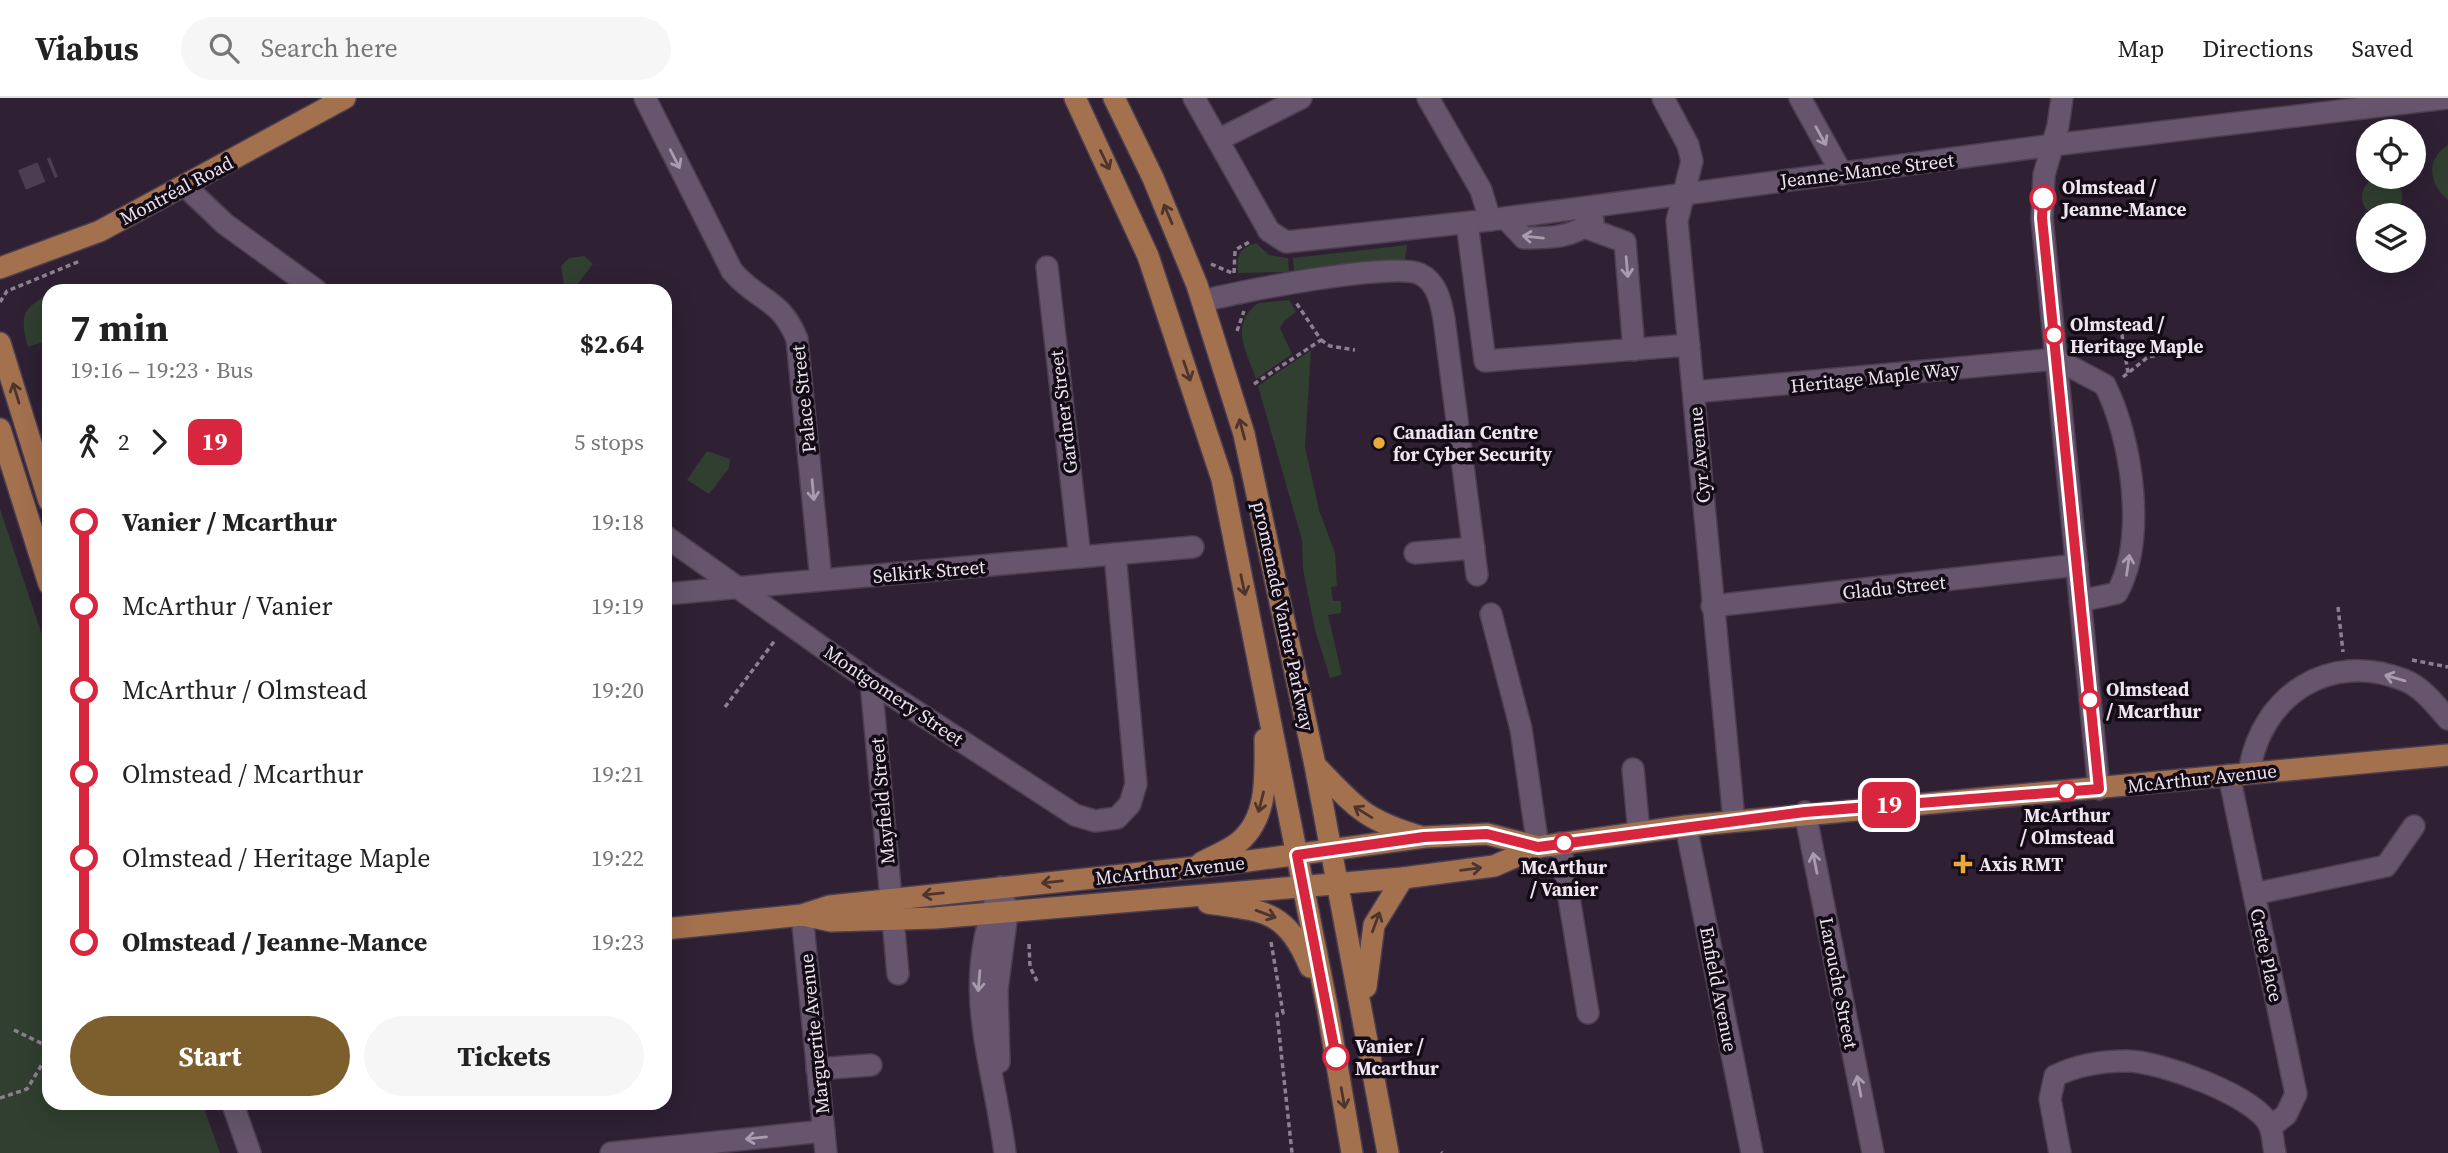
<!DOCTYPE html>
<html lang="en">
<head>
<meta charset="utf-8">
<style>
	body { margin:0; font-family:"Source Serif 4",serif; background:#f6f6f6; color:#222; height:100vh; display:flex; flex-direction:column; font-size:26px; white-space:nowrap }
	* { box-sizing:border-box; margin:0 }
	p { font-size:23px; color:#767676 }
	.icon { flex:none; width:38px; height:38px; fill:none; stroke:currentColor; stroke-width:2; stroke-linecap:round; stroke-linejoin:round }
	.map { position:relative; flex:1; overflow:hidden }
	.panel { position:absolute; left:42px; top:186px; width:630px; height:826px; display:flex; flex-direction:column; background:#fff; border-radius:21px; box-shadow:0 7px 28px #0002 }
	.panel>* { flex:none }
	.badge { padding:0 14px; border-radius:10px; font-size:24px; line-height:46px }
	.tools { position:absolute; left:2356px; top:21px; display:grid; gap:14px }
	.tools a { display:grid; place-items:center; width:70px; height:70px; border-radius:50%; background:#fff; box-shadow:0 7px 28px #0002; font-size:35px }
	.map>.badge { position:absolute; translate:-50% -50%; box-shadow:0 0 0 4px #fff }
	.legs { display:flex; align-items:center; gap:10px; height:77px; padding:0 28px; font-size:23px }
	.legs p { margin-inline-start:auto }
	.headline { display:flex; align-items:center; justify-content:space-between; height:119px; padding:0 28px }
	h1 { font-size:38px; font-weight:700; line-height:52px }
	.action { display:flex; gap:14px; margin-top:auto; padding:14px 28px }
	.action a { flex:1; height:80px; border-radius:42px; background:#7c5f2c; color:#fff; font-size:28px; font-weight:700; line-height:80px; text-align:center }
	.action a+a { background:#f6f6f6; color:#222 }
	ul { padding:0 28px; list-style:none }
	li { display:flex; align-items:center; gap:24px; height:84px; font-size:26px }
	li i { display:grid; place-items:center; width:10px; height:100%; margin:0 9px; background:currentColor }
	li i::after { content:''; width:18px; height:18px; margin:-9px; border:5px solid; border-radius:50%; background:#fff }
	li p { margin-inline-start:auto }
	li:first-child i { background:linear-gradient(#0000 50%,currentColor 0) }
	li:last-child i { background:linear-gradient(currentColor 50%,#0000 0) }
	header { display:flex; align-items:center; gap:42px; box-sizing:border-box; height:98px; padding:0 35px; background:#fff; border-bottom:2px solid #e0e0e0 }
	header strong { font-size:33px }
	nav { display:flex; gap:38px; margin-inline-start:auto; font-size:24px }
	.search { width:490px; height:63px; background:#f6f6f6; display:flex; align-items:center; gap:18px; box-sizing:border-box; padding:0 24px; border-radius:38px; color:#767676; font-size:26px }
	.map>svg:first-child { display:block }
</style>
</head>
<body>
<header>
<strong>Viabus</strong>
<div class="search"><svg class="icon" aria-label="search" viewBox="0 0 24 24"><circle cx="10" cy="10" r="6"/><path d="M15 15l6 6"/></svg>Search here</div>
<nav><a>Map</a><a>Directions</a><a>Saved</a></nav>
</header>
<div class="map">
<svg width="2448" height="1055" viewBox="0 0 2448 1055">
	<rect width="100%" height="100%" fill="#2f2034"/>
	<g fill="#303f2f">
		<path d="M2448,47v55c-19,-15 -23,-41 0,-55z"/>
		<circle cx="2382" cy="99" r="20"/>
		<path d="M1256,145l13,12 19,3 1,14 -51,1c-2,-17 1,-25 18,-30z"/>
		<path d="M1407,147l-2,14 -111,12 -1,-13z"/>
		<path d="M584,158l9,8 -20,26 -9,-5 -3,-19 8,-8z"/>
		<path d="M49,196v46l-21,7c-8,-30 -7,-38 21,-53z"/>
		<path d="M1289,202l7,12 -11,8 -5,8 12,26 -36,25c-10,-29 -27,-53 2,-76z"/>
		<path d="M1311,252l-6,97 14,63 16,43 2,33 -6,1 2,14h8v12l-13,2 14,60 -12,3 -15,-48 -12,-61 -1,-29 -44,-154z"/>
		<path d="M707,353l23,8 -1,9 -20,26 -22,-14z"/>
		<path d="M0,411l49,147v446l153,1 18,50h-220z"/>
	</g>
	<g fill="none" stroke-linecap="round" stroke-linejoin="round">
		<path stroke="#4c3d50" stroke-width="21" stroke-dasharray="21 10" stroke-linecap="butt" d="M22,82l32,-13"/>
		<g stroke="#4b3e4f" stroke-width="24">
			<g id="minor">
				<path d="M645,0l87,173c26,31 48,26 65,68l24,241"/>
				<path d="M1194,0l75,133 17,11 204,-22 563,-75 395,-47"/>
				<path d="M1428,0l53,92 9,30"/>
				<path d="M1663,0l25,47 4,16 -15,60 57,599"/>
				<path d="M1800,0l42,76"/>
				<path d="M2062,0l-4,28 -14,49 -2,43 57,571"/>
				<path d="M1218,42l83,-42"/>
				<path d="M185,88l40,38 91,66"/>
				<path d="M1505,120l19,20c26,0 50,0 69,-18"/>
				<path d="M1467,125l18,138 204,-16"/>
				<path d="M1584,129l41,15 9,108"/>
				<path d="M1047,169l33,290"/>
				<path d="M1203,203c33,-9 191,-40 217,-27 17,8 21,28 24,45l33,256"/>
				<path d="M1694,294l362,-33 49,26c27,54 42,154 12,208l-37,8"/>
				<path d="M665,438l206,146 204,133 20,6 22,-3 13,-14 6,-20 -21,-230"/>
				<path d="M1415,455l59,-5"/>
				<path d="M665,496l528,-47"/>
				<path d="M1712,508l365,-41"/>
				<path d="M1491,516l30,115 17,118"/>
				<path d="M871,584l27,292"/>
				<path d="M1633,671l6,63"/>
				<path d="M2249,675c11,-77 80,-123 155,-93 18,7 31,24 44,39"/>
				<path d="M2229,677l67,319 -10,21 -16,12"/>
				<path d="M1805,714l68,341"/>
				<path d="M1686,728l66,327"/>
				<path d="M1560,745l28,170"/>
				<path d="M1001,789c-42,99 -9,166 4,266"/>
				<path d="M2254,796l132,-28 28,-40"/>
				<path d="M802,817l24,238"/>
				<path d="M999,964l-2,-72 10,-77 -4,-17"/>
				<path d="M817,971l54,-4"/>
				<path d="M232,1004l18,51"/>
				<path d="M611,1055l213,-22"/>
				<path d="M2060,1055l-10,-54 5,-23c22,-11 47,-15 72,-15 32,0 130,35 143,65 3,8 3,19 5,27"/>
			</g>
		</g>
		<g stroke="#4b3e4f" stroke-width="24">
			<g id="major">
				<path d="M1075,0l73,158 74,223 105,527 25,147"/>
				<path d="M1114,0l39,80 44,107 47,149 71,331 73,388"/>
				<path d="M0,170l100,-37 245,-133"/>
				<path d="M0,245l49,158"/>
				<path d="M0,331l49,155"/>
				<path d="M1315,667c40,41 47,54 104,71"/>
				<path d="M1201,765c12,-7 27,-12 38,-21 30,-25 26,-68 26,-103"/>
				<path d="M1208,805c57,8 78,7 102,64"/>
				<path d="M802,817l29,6 104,-3 468,-40 91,-12 44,-19 148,-21 762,-71"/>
				<path d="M665,831l137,-14 28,-9 396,-42 199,-27 62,-3 51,13"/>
				<path d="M1366,889l8,-62 29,-47"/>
			</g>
		</g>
		<g stroke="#8c7f90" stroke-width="3.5" stroke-dasharray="5 3.5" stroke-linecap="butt">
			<path d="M1211,166l21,9"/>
			<path d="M1234,175l1,-23 16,-9"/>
			<path d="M0,204l7,-11 73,-30"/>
			<path d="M2115,231l7,6 6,38"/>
			<path d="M1237,233l7,-20"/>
			<path d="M1321,242l9,6 25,4"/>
			<path d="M2123,279l25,-20 26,-5"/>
			<path d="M1254,286l67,-44 -26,-39"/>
			<path d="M2338,509l5,45"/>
			<path d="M2412,562l36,7"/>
			<path d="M725,609l51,-68"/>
			<path d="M1271,844l12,71 -6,1 15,139"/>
			<path d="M1029,846l1,23 7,14"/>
			<path d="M14,932l35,17"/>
			<path d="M0,1000l27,-9 22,-36"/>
			<path d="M1441,1054l1,1"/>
		</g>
		<use href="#minor" stroke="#66556c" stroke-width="21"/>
		<use href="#major" stroke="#a4714f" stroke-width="21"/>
	</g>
	<defs><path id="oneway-shaft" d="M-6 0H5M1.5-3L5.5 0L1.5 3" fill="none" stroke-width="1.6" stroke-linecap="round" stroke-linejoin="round" transform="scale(1.75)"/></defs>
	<g stroke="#aa9caf">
		<use href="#oneway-shaft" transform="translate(1821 38) rotate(61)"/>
		<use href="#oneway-shaft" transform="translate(675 61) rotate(63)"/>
		<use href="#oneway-shaft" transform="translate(1533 139) rotate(-174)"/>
		<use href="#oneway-shaft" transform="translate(1627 169) rotate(85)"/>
		<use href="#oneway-shaft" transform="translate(813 392) rotate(85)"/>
		<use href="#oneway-shaft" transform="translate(2128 467) rotate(-82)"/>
		<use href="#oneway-shaft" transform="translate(2395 580) rotate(-164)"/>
		<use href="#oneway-shaft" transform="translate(1815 765) rotate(-101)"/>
		<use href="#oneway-shaft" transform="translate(979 883) rotate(95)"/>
		<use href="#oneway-shaft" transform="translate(1859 988) rotate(-101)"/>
		<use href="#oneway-shaft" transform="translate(756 1040) rotate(174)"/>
	</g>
	<g stroke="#4d342d">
		<use href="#oneway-shaft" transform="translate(1105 62) rotate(64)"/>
		<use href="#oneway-shaft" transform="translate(1168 116) rotate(-113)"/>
		<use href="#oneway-shaft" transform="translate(1187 273) rotate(71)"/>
		<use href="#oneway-shaft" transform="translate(16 295) rotate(-107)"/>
		<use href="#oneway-shaft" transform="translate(1242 331) rotate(-105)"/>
		<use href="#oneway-shaft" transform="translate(1243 487) rotate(78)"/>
		<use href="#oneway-shaft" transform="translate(1261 704) rotate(104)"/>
		<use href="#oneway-shaft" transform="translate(1363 714) rotate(-148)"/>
		<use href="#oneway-shaft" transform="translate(1471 771) rotate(-7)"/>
		<use href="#oneway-shaft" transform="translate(1052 784) rotate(174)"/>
		<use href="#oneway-shaft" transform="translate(933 796) rotate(174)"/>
		<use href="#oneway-shaft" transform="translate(1266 816) rotate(20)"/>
		<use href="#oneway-shaft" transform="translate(1376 824) rotate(-70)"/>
		<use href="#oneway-shaft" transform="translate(1343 1000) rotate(80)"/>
	</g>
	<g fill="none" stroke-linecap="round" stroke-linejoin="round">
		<g stroke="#fff" stroke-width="16">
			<path id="line-1" d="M1336,959l-39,-202 127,-18 63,-3 51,13 267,-35 294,-23 -57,-571 1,-20"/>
		</g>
		<use href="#line-1" stroke="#d7263d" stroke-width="10"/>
	</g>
	<g fill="#fff" stroke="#d7263d" stroke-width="3.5">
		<circle cx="2043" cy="100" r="12"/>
		<circle cx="2054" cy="237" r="9"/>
		<circle cx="2090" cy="602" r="9"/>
		<circle cx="2067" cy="693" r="9"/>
		<circle cx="1564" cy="745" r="9"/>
		<circle cx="1336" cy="959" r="12"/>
	</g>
	<g fill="#eaaa39" stroke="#130c16" stroke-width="2.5">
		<circle cx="1379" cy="345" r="7"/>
		<path d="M1959.5 755.5h7v7h7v7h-7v7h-7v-7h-7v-7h7z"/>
	</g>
	<g text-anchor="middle" stroke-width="7" stroke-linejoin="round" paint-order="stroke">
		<g font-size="19" fill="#efe4f2" stroke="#130c16">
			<text transform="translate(1867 72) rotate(-7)" y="7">Jeanne-Mance Street</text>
			<text transform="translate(176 92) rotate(-28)" y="7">Montréal Road</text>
			<text transform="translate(1875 279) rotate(-6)" y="7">Heritage Maple Way</text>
			<text transform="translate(803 301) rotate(-96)" y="7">Palace Street</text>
			<text transform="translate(1063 314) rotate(-97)" y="7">Gardner Street</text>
			<text transform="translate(1699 357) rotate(-95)" y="7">Cyr Avenue</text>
			<text transform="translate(929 473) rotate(-5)" y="7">Selkirk Street</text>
			<text transform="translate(1894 489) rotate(-6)" y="7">Gladu Street</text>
			<text transform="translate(1284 518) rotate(78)" y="7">promenade Vanier Parkway</text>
			<text transform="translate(894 597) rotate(34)" y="7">Montgomery Street</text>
			<text transform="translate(2202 680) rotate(-6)" y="7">McArthur Avenue</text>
			<text transform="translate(882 703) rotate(-95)" y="7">Mayfield Street</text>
			<text transform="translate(1170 772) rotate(-6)" y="7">McArthur Avenue</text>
			<text transform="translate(2267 857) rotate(78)" y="7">Crete Place</text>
			<text transform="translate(1839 885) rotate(79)" y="7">Larouche Street</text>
			<text transform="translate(1719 891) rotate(79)" y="7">Enfield Avenue</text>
			<text transform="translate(814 936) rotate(-96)" y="7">Marguerite Avenue</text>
		</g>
		<g font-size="19" font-weight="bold" fill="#efe4f2" stroke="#130c16" text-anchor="start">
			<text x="2062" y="96">Olmstead /<tspan x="2062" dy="22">Jeanne-Mance</tspan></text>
			<text x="2070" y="233">Olmstead /<tspan x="2070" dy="22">Heritage Maple</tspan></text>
			<text x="2106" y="598">Olmstead<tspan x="2106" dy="22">/ Mcarthur</tspan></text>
			<text x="2067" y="724" text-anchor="middle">McArthur<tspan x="2067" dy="22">/ Olmstead</tspan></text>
			<text x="1564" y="776" text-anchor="middle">McArthur<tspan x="1564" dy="22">/ Vanier</tspan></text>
			<text x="1355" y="955">Vanier /<tspan x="1355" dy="22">Mcarthur</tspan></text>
		</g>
		<g font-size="19" font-weight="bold" fill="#efe4f2" stroke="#130c16" text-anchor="start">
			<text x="1393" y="341">Canadian Centre<tspan x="1393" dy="22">for Cyber Security</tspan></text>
			<text x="1979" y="773">Axis RMT</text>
		</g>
	</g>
</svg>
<div class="tools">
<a><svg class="icon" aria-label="locate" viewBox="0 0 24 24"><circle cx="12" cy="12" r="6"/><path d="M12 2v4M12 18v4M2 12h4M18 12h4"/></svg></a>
<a><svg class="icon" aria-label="layers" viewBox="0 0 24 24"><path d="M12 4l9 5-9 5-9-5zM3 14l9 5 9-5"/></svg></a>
</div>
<b class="badge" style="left:1889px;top:707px;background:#d7263d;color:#fff">19</b>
<section class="panel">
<div class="headline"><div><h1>7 min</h1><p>19:16 – 19:23 · Bus</p></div><b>$2.64</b></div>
<div class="legs"><svg class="icon" aria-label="walk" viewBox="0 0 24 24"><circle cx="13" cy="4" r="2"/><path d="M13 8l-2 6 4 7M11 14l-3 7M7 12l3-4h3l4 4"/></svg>2<svg class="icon" aria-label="forward" viewBox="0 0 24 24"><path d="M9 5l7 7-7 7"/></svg><b class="badge" style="background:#d7263d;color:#fff">19</b><p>5 stops</p></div>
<ul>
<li><i style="color:#d7263d"></i><b>Vanier / Mcarthur</b><p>19:18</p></li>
<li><i style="color:#d7263d"></i><span>McArthur / Vanier</span><p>19:19</p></li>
<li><i style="color:#d7263d"></i><span>McArthur / Olmstead</span><p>19:20</p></li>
<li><i style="color:#d7263d"></i><span>Olmstead / Mcarthur</span><p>19:21</p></li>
<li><i style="color:#d7263d"></i><span>Olmstead / Heritage Maple</span><p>19:22</p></li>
<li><i style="color:#d7263d"></i><b>Olmstead / Jeanne-Mance</b><p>19:23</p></li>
</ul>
<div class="action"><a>Start</a><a>Tickets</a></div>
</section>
</div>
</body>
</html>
